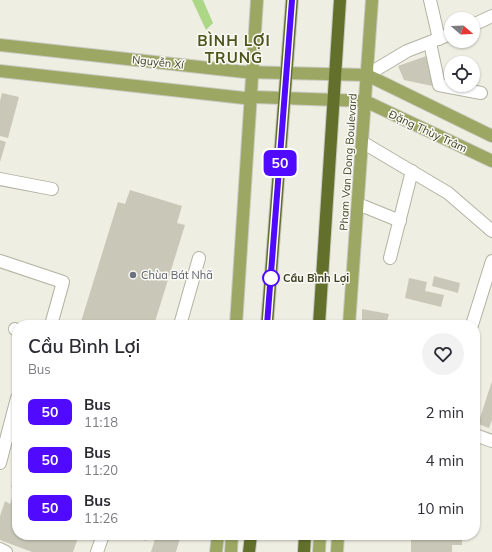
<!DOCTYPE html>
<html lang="en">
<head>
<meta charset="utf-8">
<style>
	body { margin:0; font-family:Mulish,sans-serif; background:#f2f2f3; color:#2b2b33; height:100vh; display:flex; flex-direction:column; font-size:15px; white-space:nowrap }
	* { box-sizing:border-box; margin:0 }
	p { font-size:13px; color:#7c7c81 }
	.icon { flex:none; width:22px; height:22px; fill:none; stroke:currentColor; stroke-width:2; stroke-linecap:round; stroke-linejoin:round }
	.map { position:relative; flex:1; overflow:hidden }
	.details { position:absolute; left:12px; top:320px; width:468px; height:220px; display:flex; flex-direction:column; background:#fff; border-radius:16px; box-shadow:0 1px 3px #0004 }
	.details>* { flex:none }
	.badge { padding:0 8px; border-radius:6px; font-size:14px; line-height:26px }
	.needle { width:26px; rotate:109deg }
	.buttons { position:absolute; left:444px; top:12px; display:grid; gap:8px }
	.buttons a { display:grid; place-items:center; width:36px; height:36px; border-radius:50%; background:#fff; box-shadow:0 1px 3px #0004; font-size:20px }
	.map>.badge { position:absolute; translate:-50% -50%; box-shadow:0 0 0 2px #fff }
	.round { display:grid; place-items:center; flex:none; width:42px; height:42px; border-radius:21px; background:#f2f2f3 }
	.overview { display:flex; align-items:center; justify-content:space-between; height:68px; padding:0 16px }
	h1 { font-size:19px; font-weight:600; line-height:30px }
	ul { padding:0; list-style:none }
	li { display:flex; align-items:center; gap:12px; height:48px; padding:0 16px }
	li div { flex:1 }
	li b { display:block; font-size:15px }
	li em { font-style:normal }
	li .badge { min-width:44px; font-weight:700; text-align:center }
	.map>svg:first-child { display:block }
</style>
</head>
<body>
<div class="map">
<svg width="492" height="552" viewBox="0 0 492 552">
	<rect width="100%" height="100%" fill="#eeeee3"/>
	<path fill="#abd787" d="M192,0h11l10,23 -7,7z"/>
	<g fill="#c9c8b8">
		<path d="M432,54l5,33 -33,-7 -6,-14z"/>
		<path d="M2,93l17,4 -11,41 -8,-2v-35z"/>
		<path d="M0,140l6,2 -6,20z"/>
		<path d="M130,190l52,16 -5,17 8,2 -31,100h-74l38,-123 7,2z"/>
		<path d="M434,276l26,7 -2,10 -26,-7z"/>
		<path d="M409,278l18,4 -2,9 19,4 -3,12 -36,-9z"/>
		<path d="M362,309l27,5 -3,11h-24z"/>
		<path d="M492,381v39l-3,8 -11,-4z"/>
		<path d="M17,472v63h62l-6,17h-41l-32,-12v-24l5,-15 5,3 5,-15 -4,-2z"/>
		<path d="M128,535h53l-5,17h-25l4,-13 -8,-3 -1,5z"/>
		<path d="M411,535h51v10h-10v7h-41z"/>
	</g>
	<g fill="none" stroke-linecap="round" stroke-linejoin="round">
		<g stroke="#b2b3a1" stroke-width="14">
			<g id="minor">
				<path d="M430,0l9,39"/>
				<path d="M473,25l19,-9"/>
				<path d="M430,43l9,42 42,8"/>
				<path d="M367,75l40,-24 44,-17"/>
				<path d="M362,142l86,51 44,38"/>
				<path d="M0,179l52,10"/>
				<path d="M358,204l42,17"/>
				<path d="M390,258l22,-87"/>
				<path d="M0,261l63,21 -12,43"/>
				<path d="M180,325l19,-67"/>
				<path d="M472,325l20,-64"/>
				<path d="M15,329l2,1"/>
				<path d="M475,435l17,6"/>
				<path d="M0,463l17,-65"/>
				<path d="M0,549l6,3"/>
				<path d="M97,552l6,-17"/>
			</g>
		</g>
		<g stroke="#c9cac1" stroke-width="14">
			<g id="major">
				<path d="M0,45l245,27 122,3 125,61"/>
				<path d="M0,71l244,27 7,-1 114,4 127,60"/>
				<path d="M236,325l21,-325"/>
				<path d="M349,325l23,-325"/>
				<path d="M216,552l2,-17"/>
				<path d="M231,552l1,-17"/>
				<path d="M319,552l1,-17"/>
				<path d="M337,552l1,-17"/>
			</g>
		</g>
		<g stroke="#c9cac1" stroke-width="14">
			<g id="highway">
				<path d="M267,325l25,-325"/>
				<path d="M319,325l21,-325"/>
				<path d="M249,552l2,-17"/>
				<path d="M304,552l1,-17"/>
			</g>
		</g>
		<use href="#minor" stroke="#fff" stroke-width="12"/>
		<use href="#major" stroke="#9da764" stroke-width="12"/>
		<use href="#highway" stroke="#62702b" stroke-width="12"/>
	</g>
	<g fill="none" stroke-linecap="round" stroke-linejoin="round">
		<g stroke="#fff" stroke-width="9">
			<path id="line" d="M267,325l25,-325"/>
		</g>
		<use href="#line" stroke="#4f0aff" stroke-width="6"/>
	</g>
	<circle fill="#6b7280" stroke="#faf9f4" stroke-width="1.5" cx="133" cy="275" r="4"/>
	<circle fill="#fff" stroke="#4f0aff" stroke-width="2" cx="271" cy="278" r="8"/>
	<g text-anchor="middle" stroke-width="3" stroke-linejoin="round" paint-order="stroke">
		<g font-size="11" fill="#3d4121" stroke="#faf9f4">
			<text transform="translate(158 62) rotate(6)" y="4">Nguyễn Xí</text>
			<text transform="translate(428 131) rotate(25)" y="4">Đặng Thùy Trâm</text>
			<text transform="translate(348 162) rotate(-86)" y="4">Pham Van Dong Boulevard</text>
		</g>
		<g font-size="11" fill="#5b616d" stroke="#faf9f4" text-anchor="start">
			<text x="141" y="279">Chùa Bát Nhã</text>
		</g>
		<g font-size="11" font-weight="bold" fill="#3d4121" stroke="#faf9f4" text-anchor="start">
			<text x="283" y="282">Cầu Bình Lợi</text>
		</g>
		<g font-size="15" font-weight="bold" letter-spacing="1" fill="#4c551b" stroke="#faf9f4">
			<text x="234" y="46">BÌNH LỢI<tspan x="234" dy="17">TRUNG</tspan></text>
		</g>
	</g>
</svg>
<div class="buttons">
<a><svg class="needle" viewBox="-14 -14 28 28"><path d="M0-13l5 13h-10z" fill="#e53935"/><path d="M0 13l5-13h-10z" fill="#7c7c81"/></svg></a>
<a><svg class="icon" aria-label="locate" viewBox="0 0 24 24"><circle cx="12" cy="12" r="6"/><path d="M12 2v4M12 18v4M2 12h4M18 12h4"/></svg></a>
</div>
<b class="badge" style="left:280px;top:163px;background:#4f0aff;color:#fff">50</b>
<section class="details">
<div class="overview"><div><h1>Cầu Bình Lợi</h1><p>Bus</p></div><a class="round"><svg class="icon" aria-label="heart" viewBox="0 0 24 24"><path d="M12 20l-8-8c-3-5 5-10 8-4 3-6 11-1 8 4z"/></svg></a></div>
<ul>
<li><span class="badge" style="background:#4f0aff;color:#fff">50</span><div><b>Bus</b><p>11:18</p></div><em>2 min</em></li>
<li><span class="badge" style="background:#4f0aff;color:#fff">50</span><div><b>Bus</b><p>11:20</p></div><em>4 min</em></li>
<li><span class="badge" style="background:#4f0aff;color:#fff">50</span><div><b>Bus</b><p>11:26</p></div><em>10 min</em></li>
</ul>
</section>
</div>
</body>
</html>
